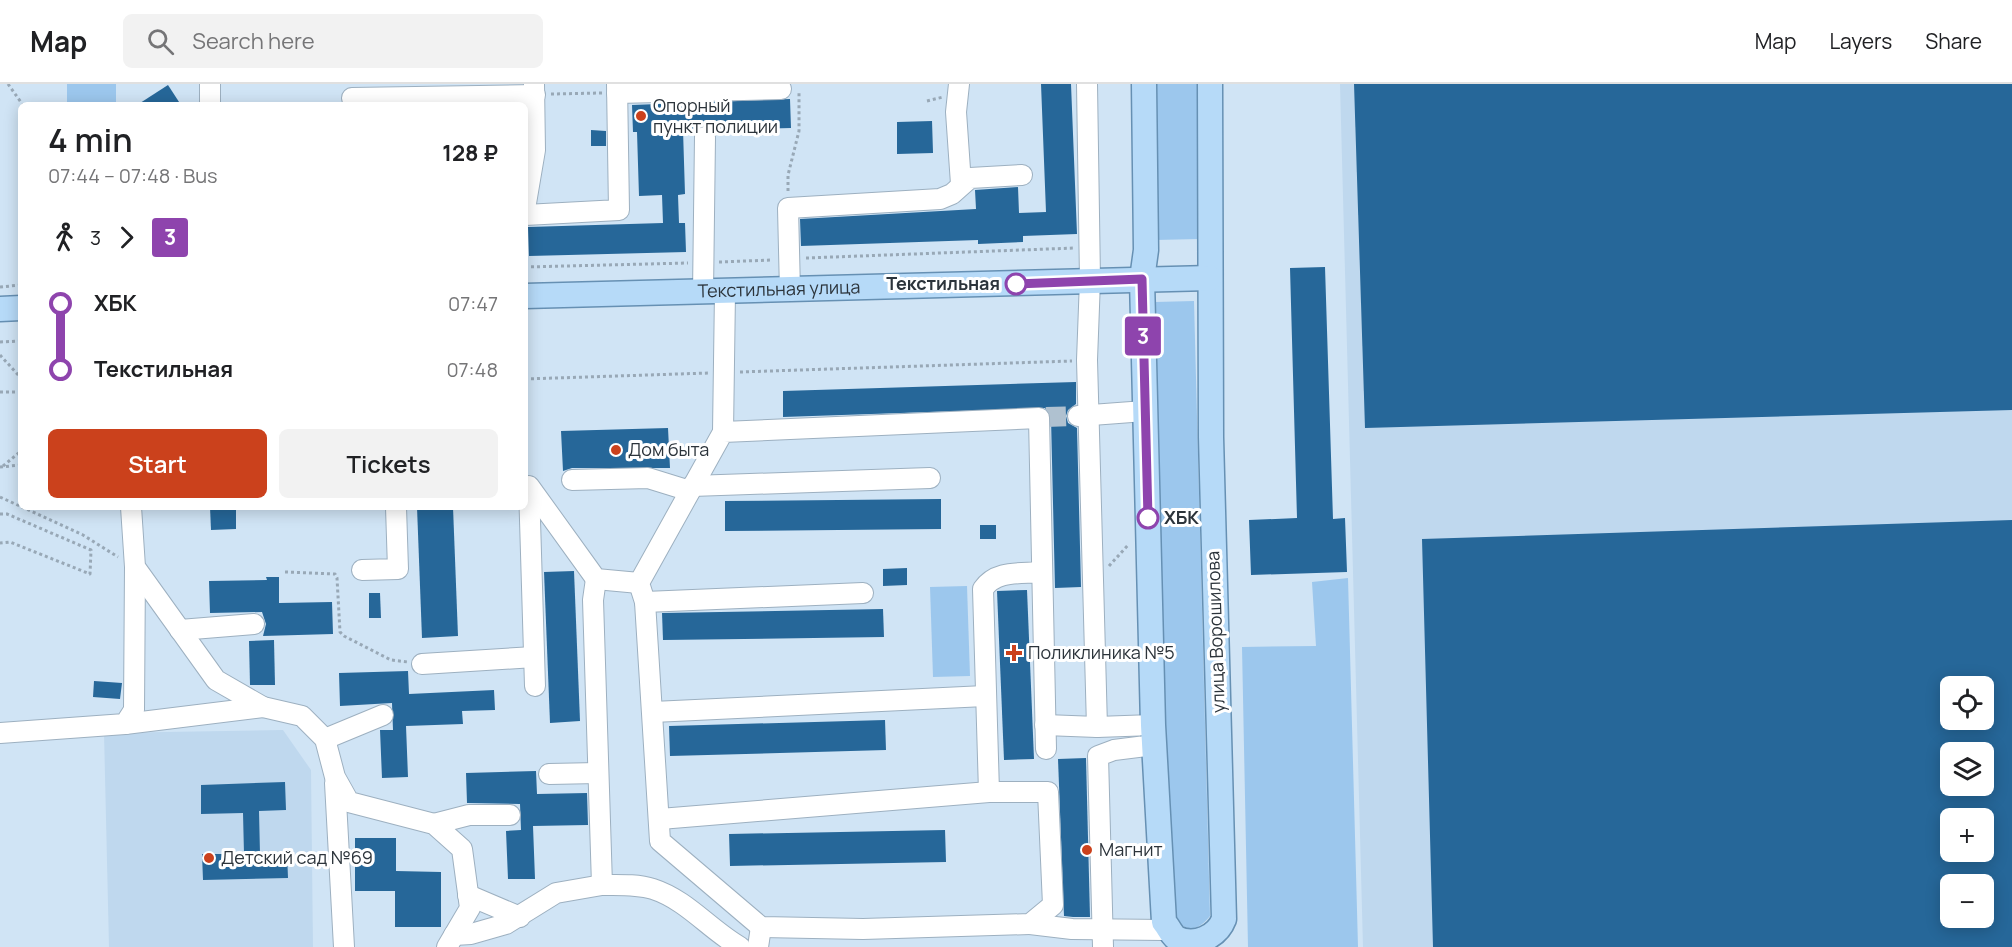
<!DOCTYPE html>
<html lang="en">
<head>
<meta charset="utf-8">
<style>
	body { margin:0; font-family:Manrope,sans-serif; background:#f2f2f2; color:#202124; height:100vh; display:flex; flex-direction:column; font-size:22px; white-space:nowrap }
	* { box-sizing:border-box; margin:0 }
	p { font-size:20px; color:#757577 }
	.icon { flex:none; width:33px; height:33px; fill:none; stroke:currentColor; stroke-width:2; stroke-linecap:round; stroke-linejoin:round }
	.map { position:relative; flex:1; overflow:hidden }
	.side { position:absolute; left:18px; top:18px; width:510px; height:408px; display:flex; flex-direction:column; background:#fff; border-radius:9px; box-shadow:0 3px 15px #0003 }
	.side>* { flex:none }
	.badge { padding:0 12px; border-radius:4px; font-size:21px; line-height:39px }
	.buttons { position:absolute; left:1940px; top:592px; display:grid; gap:12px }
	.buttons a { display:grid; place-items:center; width:54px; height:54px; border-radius:9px; background:#fff; box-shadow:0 3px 15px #0003; font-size:30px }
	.map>.badge { position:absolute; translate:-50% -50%; box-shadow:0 0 0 3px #fff }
	.legs { display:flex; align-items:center; gap:9px; height:66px; padding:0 30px; font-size:20px }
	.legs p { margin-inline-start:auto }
	.headline { display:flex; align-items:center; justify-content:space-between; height:102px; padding:0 30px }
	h1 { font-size:33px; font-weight:600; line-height:45px }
	.cta { display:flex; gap:12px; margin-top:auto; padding:12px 30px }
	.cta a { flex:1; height:69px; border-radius:9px; background:#cb411c; color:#fff; font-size:24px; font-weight:600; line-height:69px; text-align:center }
	.cta a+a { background:#f2f2f2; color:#202124 }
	ul { padding:0 30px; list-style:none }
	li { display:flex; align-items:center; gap:21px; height:66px; font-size:22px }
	li i { display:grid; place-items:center; width:9px; height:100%; margin:0 8px; background:currentColor }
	li i::after { content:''; width:15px; height:15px; margin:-8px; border:4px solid; border-radius:50%; background:#fff }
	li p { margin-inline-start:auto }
	li:first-child i { background:linear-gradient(#0000 50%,currentColor 0) }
	li:last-child i { background:linear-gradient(currentColor 50%,#0000 0) }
	header { display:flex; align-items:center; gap:36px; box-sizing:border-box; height:84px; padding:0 30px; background:#fff; border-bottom:2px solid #e0e0e0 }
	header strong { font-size:28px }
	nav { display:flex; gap:33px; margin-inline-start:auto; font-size:21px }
	.search { width:420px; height:54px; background:#f2f2f2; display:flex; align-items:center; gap:15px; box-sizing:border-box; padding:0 21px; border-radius:9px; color:#757577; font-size:22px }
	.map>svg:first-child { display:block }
</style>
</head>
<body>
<header>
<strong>Map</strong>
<div class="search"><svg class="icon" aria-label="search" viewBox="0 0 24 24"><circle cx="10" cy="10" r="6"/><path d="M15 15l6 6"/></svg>Search here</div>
<nav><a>Map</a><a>Layers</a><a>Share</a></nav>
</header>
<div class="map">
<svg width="2012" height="863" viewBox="0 0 2012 863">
	<rect width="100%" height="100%" fill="#d0e4f5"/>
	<g fill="#bfd8ee" fill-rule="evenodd">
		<path d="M1340,0h672v863h-649zM1950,603h33v33h-33zM1950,669h33v33h-33zM1950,735h33v33h-33zM1950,801h33v33h-33z"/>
		<path d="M283,646l28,40 2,177h-204l-5,-214z"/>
	</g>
	<g fill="#9cc7ed">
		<rect x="67" y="0" width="49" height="21"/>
		<path d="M1152,0h45l2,155 -44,1z"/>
		<path d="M1194,217l16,615c-14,18 -25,14 -41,1l-14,-615z"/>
		<path d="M1348,494l10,369h-110l-6,-300 74,-1 -4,-64z"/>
		<path d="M967,502l3,90 -37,1 -3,-90z"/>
	</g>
	<g fill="#266799" fill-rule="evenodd">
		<path d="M1041,0h30l6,150 -54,2v6l-45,2v-4l-177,6 -1,-27 176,-10 -1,-19 43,-3 1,26 27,-1z"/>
		<path d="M1354,0h658v326l-647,18z"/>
		<path d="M168,1l13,20h-44z"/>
		<path d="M790,15l1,29 -77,2 -9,-5 -10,5h-12l2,64 -7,1 1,28h6l1,29 -157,4 -1,-29 135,-4 -1,-28 -23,1 -2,-64h-4l-1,-27z"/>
		<path d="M932,37l1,32 -36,1v-32z"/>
		<path d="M591,46l15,1v15h-15z"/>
		<path d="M1325,183l8,252 12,-1 2,54 -96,3 -2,-55 48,-2 -7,-250z"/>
		<path d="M1076,298v22l-8,6 -2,6 2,7 9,5 4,159 -26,1 -4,-170 -6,-10 -262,9v-26z"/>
		<path d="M668,344l2,40h-98l-9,3 -2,-40z"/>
		<path d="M941,415v30l-216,2v-30z"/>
		<path d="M210,423h26v22l-25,1z"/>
		<path d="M417,423h36l5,129 -36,2z"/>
		<path d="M2012,436v427h-579l-11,-408zM1950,603h33v33h-33zM1950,669h33v33h-33zM1950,735h33v33h-33zM1950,801h33v33h-33z"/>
		<rect x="980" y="441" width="16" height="14"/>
		<path d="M907,484v17l-24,1v-17z"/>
		<path d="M574,487l6,150 -30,2 -6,-151z"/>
		<path d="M266,493h13v26l53,-1 1,32 -70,2 3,-12 -4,-12 -52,1 -1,-32 58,-1z"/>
		<path d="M1027,506l7,169 -30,1 -7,-169z"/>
		<path d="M369,509h11l1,25h-12z"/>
		<path d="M883,525l1,28 -221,3 -1,-27z"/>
		<path d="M274,556l1,45h-25l-1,-44z"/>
		<path d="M408,587l1,23 85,-4 1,20 -33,1 1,13 -57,2 2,51 -26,1 -2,-48h13l-1,-27 -52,3 -1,-33z"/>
		<path d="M94,597l28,2 -2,16 -27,-2z"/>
		<path d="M885,636l1,30 -216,6 -1,-30z"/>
		<path d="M1086,674l4,159h-17l-9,-1 -6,-157z"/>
		<path d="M536,687l1,23 50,-1 1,32 -55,1 2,53h-27l-2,-48 15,-1 -1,-26 -53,-1 -1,-30z"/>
		<path d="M285,698l1,28 -27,1 1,43 27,-1 1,25 -85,2 -1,-26h42l-1,-41 -42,1v-29z"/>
		<path d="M945,746l1,32 -216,4 -1,-32z"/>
		<path d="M355,754h41v33l45,1v55h-46v-36h-40z"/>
	</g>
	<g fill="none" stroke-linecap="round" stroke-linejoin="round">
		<path stroke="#afc1d0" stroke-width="20" stroke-dasharray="20 10" stroke-linecap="butt" d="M1046,333l32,-1"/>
		<g stroke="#9db0c0" stroke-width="22">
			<g id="minor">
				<path d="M959,0l-3,28 5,72"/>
				<path d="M1087,0l3,196 -3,80 10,367"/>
				<path d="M617,9l164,-4"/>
				<path d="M352,14l183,-3"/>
				<path d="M210,21v-21"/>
				<path d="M525,125l10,-59 -1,-66"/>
				<path d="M525,131l94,-5 -2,-126"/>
				<path d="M790,207l-2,-83 152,-9 12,-5 18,-16 52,-3"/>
				<path d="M703,209l2,-156"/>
				<path d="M1078,332l67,-5"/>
				<path d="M723,348l2,-140"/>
				<path d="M572,396l76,-2 42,13"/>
				<path d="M529,402l67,93 43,4"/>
				<path d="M692,402l238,-8"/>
				<path d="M529,403l6,199"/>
				<path d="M131,423l4,60 81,113 47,27 39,9 23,23 10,38 14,25 85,22 28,25 8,59 -23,39"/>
				<path d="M362,486l36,-1 -2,-62"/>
				<path d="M1041,488c-21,2 -45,-2 -58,17l6,203h59l5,113 -23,19 -167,5 -102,-2 -101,-86 -15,-239 -6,-19 84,-151 316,-14 7,331"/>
				<path d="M645,518l218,-9"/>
				<path d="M180,546l74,-6"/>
				<path d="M422,580l112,-7"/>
				<path d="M653,628l332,-16"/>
				<path d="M125,640l138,-17"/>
				<path d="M1045,641l52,2 56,-2"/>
				<path d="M0,649l125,-9 9,-14 1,-143"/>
				<path d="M325,655l58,-24"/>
				<path d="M549,690l49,-1"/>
				<path d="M335,699l9,164"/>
				<path d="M660,735l329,-27"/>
				<path d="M434,740l35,-9h41"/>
				<path d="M602,801c17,0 35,-1 51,4 34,11 57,41 87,58"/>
				<path d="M468,811l52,22"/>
				<path d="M1030,840l42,5 92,1"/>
				<path d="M454,851l17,-1 35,-10 50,-31 46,-8 -9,-285 3,-21"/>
				<path d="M758,863l3,-20"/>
				<path d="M1103,863l-5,-191 16,-6 40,-5"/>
			</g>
		</g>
		<g stroke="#6690b3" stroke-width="27">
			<g id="major">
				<path d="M1144,0l2,166 -4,29 11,446 11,197c4,4 7,12 12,16 19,9 41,-1 48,-19l-13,-482 -1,-353"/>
				<path id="s1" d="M525,212l685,-18"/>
				<path d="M0,225l21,-1"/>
			</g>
		</g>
		<g stroke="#98a8b6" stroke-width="3" stroke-dasharray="3 3" stroke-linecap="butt">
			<path d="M8,0l15,21"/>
			<path d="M551,10l51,-1"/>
			<path d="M927,17l16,-4"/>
			<path d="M788,107v-16l11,-44v-40"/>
			<path d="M806,174l269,-10"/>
			<path d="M719,178l53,-2"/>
			<path d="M525,183l163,-4"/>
			<path d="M0,203l21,-2"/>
			<path d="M0,258l21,-1"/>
			<path d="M0,271l21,23"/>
			<path d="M740,288l332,-11"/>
			<path d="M525,295l184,-6"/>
			<path d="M0,308h21"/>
			<path d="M3,382l18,-15"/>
			<path d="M0,383l21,-2"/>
			<path d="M0,413l83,38 35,22"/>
			<path d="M0,430h7l84,36 -1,24 -80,-32 -10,1"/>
			<path d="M1109,482l20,-22"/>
			<path d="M285,488l50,2 2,4 3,54 4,4 47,24 17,2"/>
		</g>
		<use href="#minor" stroke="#fff" stroke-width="20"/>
		<use href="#major" stroke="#b6daf8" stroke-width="24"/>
	</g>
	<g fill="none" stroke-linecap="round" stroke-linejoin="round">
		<g stroke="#fff" stroke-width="14">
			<path id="line-1" d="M1016,200l126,-5 6,239"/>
		</g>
		<use href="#line-1" stroke="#8e44ad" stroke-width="9"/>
	</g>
	<g fill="#cb411c" stroke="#fff" stroke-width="2">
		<circle cx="641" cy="32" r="6"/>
		<circle cx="616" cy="366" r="6"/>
		<path d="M1011 560h6v6h6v6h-6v6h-6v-6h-6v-6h6z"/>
		<circle cx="1087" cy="766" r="6"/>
		<circle cx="209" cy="774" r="6"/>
	</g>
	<g fill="#fff" stroke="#8e44ad" stroke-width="3">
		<circle cx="1016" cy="200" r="10"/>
		<circle cx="1148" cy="434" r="10"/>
	</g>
	<g text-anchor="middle" stroke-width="6" stroke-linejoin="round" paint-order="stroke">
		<g font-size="18" fill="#2c343b" stroke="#fff" text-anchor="start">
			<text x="653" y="28">Опорный<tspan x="653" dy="21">пункт полиции</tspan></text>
			<text x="628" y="372">Дом быта</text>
			<text x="1028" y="575">Поликлиника №5</text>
			<text x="1099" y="772">Магнит</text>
			<text x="221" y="780">Детский сад №69</text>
		</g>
		<g font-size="18" font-weight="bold" fill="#2c343b" stroke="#fff" text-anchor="end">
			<text x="1000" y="206">Текстильная</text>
			<text x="1164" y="440" text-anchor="start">ХБК</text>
		</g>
		<g font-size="18" fill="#2c343b" stroke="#fff">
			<text dy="6" stroke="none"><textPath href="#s1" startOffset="254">Текстильная улица</textPath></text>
			<text transform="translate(1216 548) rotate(-92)" y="6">улица Ворошилова</text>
		</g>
	</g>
</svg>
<div class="buttons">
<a><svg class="icon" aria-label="locate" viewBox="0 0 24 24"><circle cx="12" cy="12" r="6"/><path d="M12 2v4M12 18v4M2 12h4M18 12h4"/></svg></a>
<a><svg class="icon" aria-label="layers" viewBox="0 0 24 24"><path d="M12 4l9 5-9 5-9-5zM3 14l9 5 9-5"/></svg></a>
<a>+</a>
<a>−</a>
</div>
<b class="badge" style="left:1143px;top:252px;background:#8e44ad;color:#fff">3</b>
<section class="side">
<div class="headline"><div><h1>4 min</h1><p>07:44 – 07:48 · Bus</p></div><b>128 ₽</b></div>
<div class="legs"><svg class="icon" aria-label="walk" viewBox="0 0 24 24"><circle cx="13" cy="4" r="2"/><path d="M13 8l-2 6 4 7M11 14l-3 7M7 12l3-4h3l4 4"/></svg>3<svg class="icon" aria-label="forward" viewBox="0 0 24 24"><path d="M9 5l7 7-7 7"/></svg><b class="badge" style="background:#8e44ad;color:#fff">3</b></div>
<ul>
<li><i style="color:#8e44ad"></i><b>ХБК</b><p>07:47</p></li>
<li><i style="color:#8e44ad"></i><b>Текстильная</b><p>07:48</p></li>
</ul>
<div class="cta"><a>Start</a><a>Tickets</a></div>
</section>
</div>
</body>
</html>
